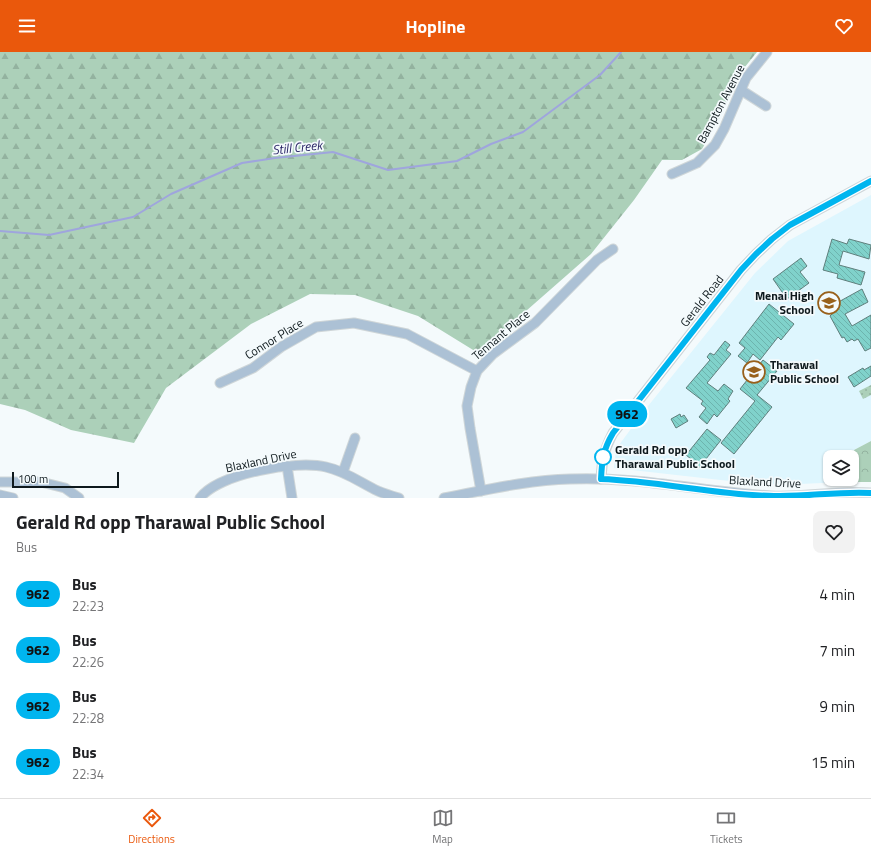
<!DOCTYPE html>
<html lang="en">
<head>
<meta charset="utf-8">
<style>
	body { margin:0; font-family:"Titillium Web",sans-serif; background:#f2f2f2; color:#202124; height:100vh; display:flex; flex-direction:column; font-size:15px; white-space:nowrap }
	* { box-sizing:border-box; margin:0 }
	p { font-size:13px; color:#757577 }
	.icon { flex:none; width:22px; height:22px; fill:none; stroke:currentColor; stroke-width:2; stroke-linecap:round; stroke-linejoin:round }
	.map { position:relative; height:446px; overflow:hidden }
	.details { display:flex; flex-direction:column; background:#fff; flex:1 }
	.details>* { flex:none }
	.badge { padding:0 8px; border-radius:13px; font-size:14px; line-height:26px }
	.controls { position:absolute; left:823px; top:398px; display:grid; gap:8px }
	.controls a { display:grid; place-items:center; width:36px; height:36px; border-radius:8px; background:#fff; box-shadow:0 1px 3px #0004; font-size:20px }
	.scale { position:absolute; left:12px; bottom:10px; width:107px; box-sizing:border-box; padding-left:4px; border:2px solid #0e191d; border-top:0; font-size:11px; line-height:14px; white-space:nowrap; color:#0e191d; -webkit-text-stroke:3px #f4fafc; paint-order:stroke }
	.map>.badge { position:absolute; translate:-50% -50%; box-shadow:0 0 0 2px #fff }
	.round { display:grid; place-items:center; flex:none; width:42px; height:42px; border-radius:8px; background:#f2f2f2 }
	.overview { display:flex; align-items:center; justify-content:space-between; height:68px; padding:0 16px }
	h1 { font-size:19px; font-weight:700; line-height:30px }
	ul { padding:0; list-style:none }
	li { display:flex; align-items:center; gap:12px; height:56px; padding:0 16px }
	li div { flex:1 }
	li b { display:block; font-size:15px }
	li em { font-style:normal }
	li .badge { min-width:44px; font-weight:700; text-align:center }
	header { display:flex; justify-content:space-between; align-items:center; height:52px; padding:0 16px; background:#ea580c; color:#fff; font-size:18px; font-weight:700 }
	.tabs { display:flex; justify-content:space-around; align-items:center; height:56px; border-top:1px solid #e0e0e0; background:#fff; font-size:11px; color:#757577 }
	.tabs a { display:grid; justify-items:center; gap:2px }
	.tabs .selected { color:#ea580c }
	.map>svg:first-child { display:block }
</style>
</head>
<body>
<header><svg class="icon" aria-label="menu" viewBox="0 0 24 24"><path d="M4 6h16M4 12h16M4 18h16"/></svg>Hopline<svg class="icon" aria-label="heart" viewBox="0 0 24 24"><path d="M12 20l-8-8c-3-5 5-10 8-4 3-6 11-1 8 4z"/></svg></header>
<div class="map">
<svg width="871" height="446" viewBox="0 0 871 446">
	<defs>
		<pattern id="grass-dots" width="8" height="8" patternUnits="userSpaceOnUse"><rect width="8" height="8" fill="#acd0b9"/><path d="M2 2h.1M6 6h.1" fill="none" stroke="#93b29f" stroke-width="1.8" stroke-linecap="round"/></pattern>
		<pattern id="forest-firs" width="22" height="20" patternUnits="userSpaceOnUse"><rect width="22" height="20" fill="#acd0b9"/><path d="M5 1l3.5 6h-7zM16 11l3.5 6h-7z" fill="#93b29f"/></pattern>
		<pattern id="park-crowns" width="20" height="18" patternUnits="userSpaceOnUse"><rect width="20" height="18" fill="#acd0b9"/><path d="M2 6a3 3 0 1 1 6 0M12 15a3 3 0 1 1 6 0" fill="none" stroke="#93b29f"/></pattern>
		<pattern id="building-back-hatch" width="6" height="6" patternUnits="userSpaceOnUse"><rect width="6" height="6" fill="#80d2cb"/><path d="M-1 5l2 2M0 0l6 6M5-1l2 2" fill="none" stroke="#6db4ae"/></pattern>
	</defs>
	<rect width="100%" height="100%" fill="#f4fafc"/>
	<path fill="#def6fe" d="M871,143v246l-17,9 -3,7h-21v22h15l-1,3 -44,2h-44l-142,-16 2,-19 32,-43 107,-133 33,-32z"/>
	<path fill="url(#grass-dots)" d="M871,333v10l-8,4 -4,-8z"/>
	<path fill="url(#forest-firs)" d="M0,0h757l-17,21 -22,48 -16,28 -20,11h-20l-28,40 -43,54 -113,99 -60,-37 -63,-21 -45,-1 -59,30 -85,64 -32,55 -63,-13 -46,-20 -25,-6z"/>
	<path fill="url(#park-crowns)" d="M871,389v41h-27l1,-3h7l-1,-22 3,-7z"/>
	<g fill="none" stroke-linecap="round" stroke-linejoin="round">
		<path stroke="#9fa5dd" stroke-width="2" d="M0,179l49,4 84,-18 38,-23 71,-31 33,-5 58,-6 55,18 69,-9 34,-17 32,-12 77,-57 21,-23"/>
	</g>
	<g fill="url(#building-back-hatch)" stroke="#5f7f7c">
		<path d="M832,187l15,5 2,-5 22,6 -2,14 -26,-8 -4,14 26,7 -4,13 -24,-7 1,-4 -15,-4z"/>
		<path d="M801,206l6,8 -7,6 9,11 -22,16 -14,-20z"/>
		<path d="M862,237l6,13 -23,12 7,12 19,-11v33l-6,3 -7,-12 -4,2 -2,-2 -5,3 -3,-5 -2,1 -12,-22 2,-2 -2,-5 4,-2 -1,-2z"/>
		<path d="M769,252l25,20 -13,16 -3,-3 -18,23 -7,-6 -6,9 -9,-7 7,-8 -6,-5z"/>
		<path d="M725,289l5,4 -4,5 5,4 -24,29 11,8 6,-7 9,7 -5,8 2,2 -13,16 -3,-3 -7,10 -8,-7 7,-9 -5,-4 2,-3 -17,-13 24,-28 -3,-3 3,-4 4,2z"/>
		<path d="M763,308l14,11 -20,24 15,12 -38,47 -13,-11 34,-42 -15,-12z"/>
		<path d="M871,314v10l-17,11 -6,-10 15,-9 1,2z"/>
		<path d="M680,362l1,3 3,-2 4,6 -12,7 -5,-9z"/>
		<path d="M707,377l14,11 -23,29 -10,-7 3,-3 -5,-4z"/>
	</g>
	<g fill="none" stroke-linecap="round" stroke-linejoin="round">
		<g stroke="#cfd6d8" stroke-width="11">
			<g id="street">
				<path d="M741,38l25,16"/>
				<path d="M672,122l25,-11 18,-18 9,-16 22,-51 21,-26"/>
				<path d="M220,331l33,-15 28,-21 35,-20 38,-4 53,11 70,37"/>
				<path d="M287,414l5,32"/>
				<path d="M343,420l12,-34"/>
				<path d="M601,427c1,-19 3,-29 12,-46l128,-163 15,-16 16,-15 18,-14 81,-44"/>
				<path d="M0,430h41l24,6 14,10"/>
				<path d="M481,439l-11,-63 -3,-22 4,-19 6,-16 16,-17 42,-31 62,-63 16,-11"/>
				<path d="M0,443l13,3"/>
				<path d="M200,446c19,-25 96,-38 126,-31 19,4 35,16 52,24 7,3 14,5 21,7"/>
				<path d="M444,446c42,-8 84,-18 126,-19 67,-3 134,13 201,17 34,2 67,-6 100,-3"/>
			</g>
		</g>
		<use href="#street" stroke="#acc1d5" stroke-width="9"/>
	</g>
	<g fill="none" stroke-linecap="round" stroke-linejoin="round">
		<g stroke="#fff" stroke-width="9">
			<path id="line" d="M871,129l-81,44 -18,14 -16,15 -15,16 -128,163c-10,17 -11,27 -12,46 58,2 115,16 173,17 32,1 65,-5 97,-3"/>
		</g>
		<use href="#line" stroke="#00b5ef" stroke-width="6"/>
	</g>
	<defs>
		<g id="school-ring" transform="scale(1.15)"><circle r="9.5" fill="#f4fafc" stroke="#98601b" stroke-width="1.5"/><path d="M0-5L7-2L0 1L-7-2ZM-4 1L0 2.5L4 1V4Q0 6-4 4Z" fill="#98601b"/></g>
	</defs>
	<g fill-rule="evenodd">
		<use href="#school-ring" x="829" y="251"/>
		<use href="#school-ring" x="754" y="320"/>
	</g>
	<circle fill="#fff" stroke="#00b5ef" stroke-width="2" cx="603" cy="405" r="8"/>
	<g text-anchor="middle" stroke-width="3.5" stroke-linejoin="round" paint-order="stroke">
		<g font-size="12" fill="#0e191d" stroke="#f4fafc">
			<text transform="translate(721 52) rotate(-62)" y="4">Bampton Avenue</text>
			<text transform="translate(702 249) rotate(-52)" y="4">Gerald Road</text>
			<text transform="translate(501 283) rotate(-40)" y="4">Tennant Place</text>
			<text transform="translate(274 287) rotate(-32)" y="4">Connor Place</text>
			<text transform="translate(261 409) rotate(-12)" y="4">Blaxland Drive</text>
			<text transform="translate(765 430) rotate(3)" y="4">Blaxland Drive</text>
		</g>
		<g font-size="12" font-weight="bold" fill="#0e191d" stroke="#f4fafc" text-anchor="end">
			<text x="814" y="248">Menai High<tspan x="814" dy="14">School</tspan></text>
			<text x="770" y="317" text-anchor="start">Tharawal<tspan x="770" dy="14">Public School</tspan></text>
		</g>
		<g font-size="12" font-weight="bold" fill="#0e191d" stroke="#f4fafc" text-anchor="start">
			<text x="615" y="402">Gerald Rd opp<tspan x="615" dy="14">Tharawal Public School</tspan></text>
		</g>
		<g font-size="13" font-style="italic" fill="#252163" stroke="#f4fafc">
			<text transform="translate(297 95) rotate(-6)" y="5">Still Creek</text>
		</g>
	</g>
</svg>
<div class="controls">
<a><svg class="icon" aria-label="layers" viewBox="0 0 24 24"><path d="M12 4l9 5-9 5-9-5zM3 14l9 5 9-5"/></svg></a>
</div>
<div class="scale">100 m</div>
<b class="badge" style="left:627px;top:362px;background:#00b5ef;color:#111">962</b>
</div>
<section class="details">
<div class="overview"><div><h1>Gerald Rd opp Tharawal Public School</h1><p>Bus</p></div><a class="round"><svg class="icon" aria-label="heart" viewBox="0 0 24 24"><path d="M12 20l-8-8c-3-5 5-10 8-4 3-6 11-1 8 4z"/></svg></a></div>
<ul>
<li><span class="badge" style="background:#00b5ef;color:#111">962</span><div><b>Bus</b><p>22:23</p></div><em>4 min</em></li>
<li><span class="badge" style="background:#00b5ef;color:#111">962</span><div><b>Bus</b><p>22:26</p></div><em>7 min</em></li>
<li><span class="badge" style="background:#00b5ef;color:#111">962</span><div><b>Bus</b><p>22:28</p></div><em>9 min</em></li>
<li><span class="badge" style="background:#00b5ef;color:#111">962</span><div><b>Bus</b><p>22:34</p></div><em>15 min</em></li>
</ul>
</section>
<nav class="tabs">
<a class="selected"><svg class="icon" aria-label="directions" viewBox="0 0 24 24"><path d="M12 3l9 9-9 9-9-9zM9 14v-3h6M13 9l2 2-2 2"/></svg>Directions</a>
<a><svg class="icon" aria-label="map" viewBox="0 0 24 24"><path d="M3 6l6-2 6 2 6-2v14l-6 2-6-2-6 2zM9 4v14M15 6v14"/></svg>Map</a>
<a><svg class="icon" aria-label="tickets" viewBox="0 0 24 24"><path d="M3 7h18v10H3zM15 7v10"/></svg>Tickets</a>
</nav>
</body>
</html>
